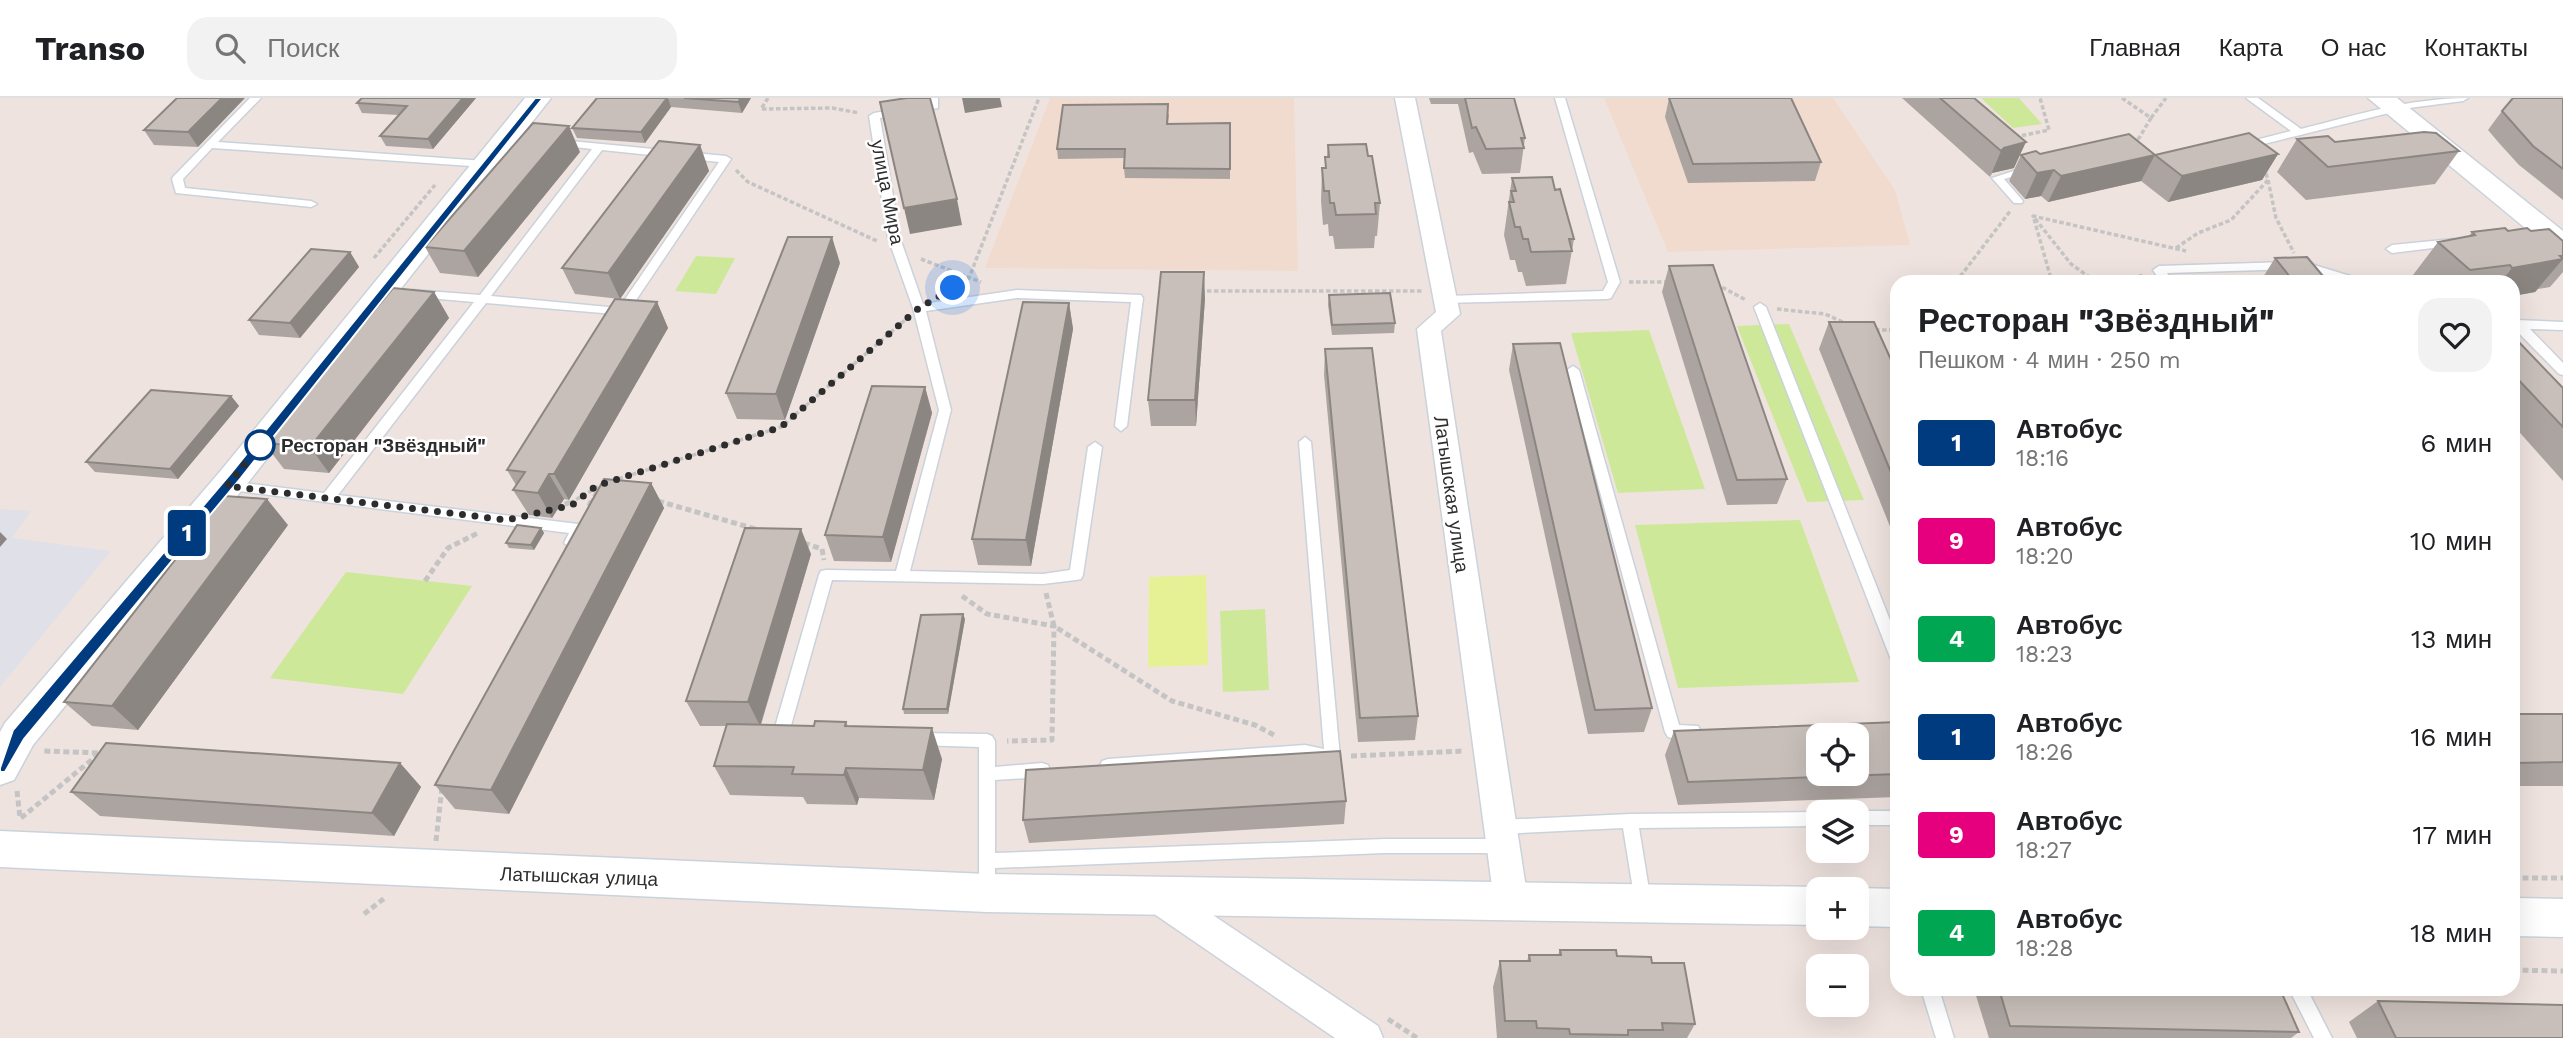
<!DOCTYPE html>
<html lang="ru">
<head>
<meta charset="utf-8">
<style>
	body { margin:0; font-family:"Work Sans",sans-serif; background:#f2f2f2; color:#202124; height:100vh; display:flex; flex-direction:column; font-size:26px; white-space:nowrap }
	* { box-sizing:border-box; margin:0 }
	p { font-size:23px; color:#757577 }
	.icon { flex:none; width:38px; height:38px; fill:none; stroke:currentColor; stroke-width:2; stroke-linecap:round; stroke-linejoin:round }
	.map { position:relative; flex:1; overflow:hidden }
	.sheet { position:absolute; left:1890px; top:177px; width:630px; height:721px; display:flex; flex-direction:column; background:#fff; border-radius:21px; box-shadow:0 7px 28px #0002 }
	.sheet>* { flex:none }
	.badge { padding:0 14px; border-radius:5px; font-size:24px; line-height:46px }
	.fabs { position:absolute; left:1806px; top:625px; display:grid; gap:14px }
	.fabs a { display:grid; place-items:center; width:63px; height:63px; border-radius:14px; background:#fff; box-shadow:0 7px 28px #0002; font-size:35px }
	.you { position:absolute; width:35px; height:35px; margin:-18px; border:5px solid #fff; border-radius:50%; background:#1a73e8; box-shadow:0 0 0 10px #1a73e833 }
	.map>.badge { position:absolute; translate:-50% -50%; box-shadow:0 0 0 4px #fff }
	.round { display:grid; place-items:center; flex:none; width:74px; height:74px; border-radius:21px; background:#f2f2f2 }
	.summary { display:flex; align-items:center; justify-content:space-between; height:119px; padding:0 28px }
	h1 { font-size:33px; font-weight:800; line-height:52px }
	ul { padding:0; list-style:none }
	li { display:flex; align-items:center; gap:21px; height:98px; padding:0 28px }
	li div { flex:1 }
	li b { display:block; font-size:26px }
	li em { font-style:normal }
	li .badge { min-width:77px; font-weight:700; text-align:center }
	header { display:flex; align-items:center; gap:42px; box-sizing:border-box; height:98px; padding:0 35px; background:#fff; border-bottom:2px solid #e0e0e0 }
	header strong { font-size:33px }
	nav { display:flex; gap:38px; margin-inline-start:auto; font-size:24px }
	.search { width:490px; height:63px; background:#f2f2f2; display:flex; align-items:center; gap:18px; box-sizing:border-box; padding:0 24px; border-radius:21px; color:#757577; font-size:26px }
	.map>svg:first-child { display:block }
</style>
</head>
<body>
<header>
<strong>Transo</strong>
<div class="search"><svg class="icon" aria-label="search" viewBox="0 0 24 24"><circle cx="10" cy="10" r="6"/><path d="M15 15l6 6"/></svg>Поиск</div>
<nav><a>Главная</a><a>Карта</a><a>О нас</a><a>Контакты</a></nav>
</header>
<div class="map">
<svg width="2563" height="940" viewBox="0 0 2563 940">
	<rect width="100%" height="100%" fill="#efe3df"/>
	<path fill="#e0e0e8" d="M0,411l31,2 -19,27 99,13 -111,136z"/>
	<g fill="#f1dbce">
		<path d="M1050,0h244l4,173 -313,-3z"/>
		<path d="M1604,0h229l62,92 15,55 -242,7z"/>
	</g>
	<g fill="#cde899">
		<path d="M1981,0h38l23,26 -29,4z"/>
		<path d="M696,158l39,2 -19,36 -41,-3z"/>
		<path d="M1789,226l75,176 -57,2 -70,-176z"/>
		<path d="M1649,232l56,159 -87,4 -47,-160z"/>
		<path d="M1800,422l59,162 -181,6 -43,-163z"/>
		<path d="M346,474l126,14 -69,108 -133,-16z"/>
		<path d="M1265,511l4,81 -46,2 -3,-81z"/>
	</g>
	<path fill="#e6f094" d="M1206,477l2,90 -60,2 1,-90z"/>
	<g fill="none" stroke-linecap="round" stroke-linejoin="round">
		<g stroke="#cad2db" stroke-width="3">
			<g id="service">
				<path d="M250,0h11l-43,44 267,19 5,3 -5,3 -273,-19 -29,31 2,9 126,13 6,3 -6,3 -135,-14 -4,-14 1,-2z"/>
				<path d="M928,0h10v10l-58,10 20,120 23,66 94,-14 124,5 2,3 -16,128 -6,5 -6,-5 16,-124 -114,-4 -91,13 25,99 -41,161 133,3 27,-4 18,-123 7,-5 7,5 -19,128 -2,4 -5,1 -33,4 -211,-4 -42,149 6,6 -3,5 -5,1 -12,-2 -3,-5 46,-159 2,-4 5,-1 70,1 43,-161 -26,-102 -25,-70 -19,-122 5,-3 55,-9z"/>
				<path d="M1555,0h10l55,184 -9,16 -4,1 -165,4 -2,-3 6,-4 157,-5 5,-9z"/>
				<path d="M2246,0h12l43,31c55,-14 110,-31 167,-31l-5,3 -54,7 -165,41 -5,-3 1,-2 51,-13z"/>
				<path d="M560,42l166,16 5,3 -105,156 -140,-12 -148,192 240,29 7,5 -9,18 -5,1 -7,-5 5,-10 -347,-44 -2,-3 2,-3 5,-2 97,12 150,-191 -57,-5 -4,-1v-6l67,5 112,-146 -36,-4 -1,-2zM602,52l117,12 -100,146 -128,-12z"/>
				<path d="M2029,68l4,1v4l-29,8 19,22 -1,2h-8l-22,-25z"/>
				<path d="M2453,141l6,4 -2,2 -65,8 -6,-4 6,-4z"/>
				<path d="M2301,163l59,18 2,3h-19l-29,-9 7,9h-12l-14,-17z"/>
				<path d="M2288,164l6,4 -2,3 -125,4 6,9h-12l-8,-12 6,-4z"/>
				<path d="M1760,205l6,4 131,331v25l-5,-2 -2,-4 -136,-350z"/>
				<path d="M2516,222l47,2v8l-33,-1 33,34v12l-4,-1 -46,-47v-6z"/>
				<path d="M1573,268l6,4 100,355 19,1 3,5 -3,5c-9,3 -21,4 -30,1l-3,-5 -98,-362z"/>
				<path d="M1305,339l6,5 29,315 -3,5 -5,2 -27,-5 -197,14 -6,-2 -2,-5 2,-5 6,-2 197,-14 19,4 -25,-307z"/>
				<path d="M917,635l70,1 5,2 3,5v26l47,-4 6,2 2,5 -2,5 -6,2 -47,3v73l390,-14h118l6,2 2,5 -2,5 -6,2h-118l-390,15v24l-2,5 -6,3 -6,-3 -2,-5v-145l-62,-2 -5,-1 -3,-5 3,-5z"/>
				<path d="M1857,713h40v14h-40v-13h-3z"/>
				<path d="M1818,714v14l-179,2 12,74 -2,5 -6,3 -6,-3 -2,-5 -12,-74 -123,6 -6,-2 -2,-5 2,-5 6,-2 130,-6z"/>
				<path d="M1921,891h18l15,49h-18z"/>
				<path d="M2289,891h18l25,49h-18z"/>
			</g>
		</g>
		<g stroke="#cad2db" stroke-width="3">
			<g id="minor">
				<path d="M1395,0h20l45,216 -19,17 87,570 -5,11 -12,4 -12,-4 -5,-11 -77,-572 19,-17z"/>
				<path d="M1159,785l12,4 207,139 5,12h-48l-188,-129 -5,-11 5,-11z"/>
			</g>
		</g>
		<g stroke="#cad2db" stroke-width="3">
			<g id="tertiary">
				<path d="M525,0h26l-304,386 -214,261 -19,35 -14,5v-53l5,-9 218,-255z"/>
				<path d="M2368,0h29l166,133v23l-10,-3z"/>
				<path d="M0,733l987,43 831,13 6,2h-6v36l-831,-13 -987,-45z"/>
				<path d="M1857,790l40,1v38l-40,-1v-37h-3z"/>
				<path d="M2513,800l50,1v38l-50,-1z"/>
			</g>
		</g>
		<g stroke="#c4c4c4" stroke-width="3.5" stroke-dasharray="4.5 2.5" stroke-linecap="butt">
			<path d="M768,0l-7,11 71,-1 27,5"/>
			<path d="M2122,0l29,20 -12,20 -7,4"/>
			<path d="M2151,20l15,-20"/>
			<path d="M2015,39l34,-7 -9,-32"/>
			<path d="M736,72l12,12 129,59"/>
			<path d="M2268,82l8,38 18,35"/>
			<path d="M2034,121l18,63"/>
			<path d="M2176,150l22,-15 33,-13 37,-40 -3,-10"/>
			<path d="M374,160l61,-73"/>
			<path d="M921,161l60,23"/>
			<path d="M1629,184h40"/>
			<path d="M1956,184l55,-72"/>
			<path d="M2096,184l-25,-18 -38,-48 153,35"/>
			<path d="M2118,184l26,-7"/>
			<path d="M1716,186l30,16"/>
			<path d="M955,188l14,-8 70,-180"/>
			<path d="M1200,193h222"/>
			<path d="M1777,211l48,5 22,10"/>
			<path d="M1875,232h22"/>
			<path d="M612,383l169,-54 124,-107"/>
			<path d="M657,403l7,2"/>
			<path d="M570,405l33,-19"/>
			<path d="M591,405l5,-11h4"/>
		</g>
		<g stroke="#c4c4c4" stroke-width="5" stroke-dasharray="6 3.5" stroke-linecap="butt">
			<path d="M658,403l101,29"/>
			<path d="M589,408l2,-5"/>
			<path d="M556,410l17,-7"/>
			<path d="M804,445l18,6 2,11"/>
			<path d="M425,483l23,-33 30,-15"/>
			<path d="M1046,495l8,33 118,75 83,24 19,10"/>
			<path d="M962,498l25,18 67,12 -2,114 -45,1"/>
			<path d="M1351,658l113,-5"/>
			<path d="M17,693l3,27"/>
			<path d="M21,720l79,-65 -56,-2"/>
			<path d="M436,743l6,-54"/>
			<path d="M2513,780h50"/>
			<path d="M364,816l22,-17"/>
			<path d="M2513,872l50,1"/>
			<path d="M1388,921l29,19"/>
		</g>
		<use href="#service" fill="#fff" fill-rule="evenodd"/>
		<use href="#minor" fill="#fff" fill-rule="evenodd"/>
		<use href="#tertiary" fill="#fff" fill-rule="evenodd"/>
	</g>
	<g fill="#aca4a0">
		<path d="M177,0l21,49 -44,-2 -10,-15z"/>
		<path d="M476,0l-43,51 -47,-3 -6,-10 19,-21 -37,-2 -5,-10z"/>
		<path d="M597,0h154l-9,15 -71,-6 -26,36 -68,-5 -5,-10z"/>
		<path d="M1429,0h85l11,40 -5,35 -38,1 -9,-22 -4,1 -11,-49h-27z"/>
		<path d="M1669,0l152,64 -6,19 -127,2 -23,-66z"/>
		<path d="M1902,0h72l40,70 -22,5 -2,4z"/>
		<path d="M2563,0v102l-44,-35 -20,-22 -11,-13 14,-19z"/>
		<path d="M1169,16l-1,10 62,-1v56l-105,-1 -1,-10v-10l-66,1 -1,-10z"/>
		<path d="M2297,41l38,3 124,9 -24,33 -129,16 -29,-28z"/>
		<path d="M700,47l9,26 -89,128 -45,-5 -13,-26z"/>
		<path d="M1328,47l40,11 12,47 -3,33h-2l-1,12 -39,1 -2,-13h-4l-1,-12 -5,1 -2,-24 1,-33h3v-11h2z"/>
		<path d="M580,54l-102,125 -38,-4 -15,-26z"/>
		<path d="M2278,56l-16,26 -94,22 -27,-21 -93,21 -7,-6 -16,3 -16,-18 12,-26z"/>
		<path d="M1512,80l62,61 -8,45 -40,2 -4,-14h-4l-3,-12h-5l-6,-25z"/>
		<path d="M2508,133h23l32,10v31l-13,15 -12,2 -3,3 -22,4v-14h-93l-7,-7 25,-33 31,-6 3,-4z"/>
		<path d="M350,154l9,15 -59,71 -41,-3 -10,-15z"/>
		<path d="M2275,160l53,24h-68z"/>
		<path d="M840,165l-55,157 -48,-1 -11,-26z"/>
		<path d="M1669,168l118,213 -10,25 -50,1 -65,-213z"/>
		<path d="M434,194l15,26 -120,155 -45,-4 -20,-26z"/>
		<path d="M1329,197l66,28 -1,10 -62,2 -4,-30z"/>
		<path d="M1205,200l-9,128h-45l-3,-26z"/>
		<path d="M657,204l11,26 -99,172 -5,-1 -12,19 -23,-3 -16,-25 3,-5 -9,-15z"/>
		<path d="M1069,205l4,26 -42,237 -53,-1 -6,-26z"/>
		<path d="M1829,224l68,51v171l-78,-195z"/>
		<path d="M2513,238l50,52v93l-50,-56z"/>
		<path d="M1513,246l139,364 -8,24 -56,2 -79,-364z"/>
		<path d="M1325,251l93,367 -3,24 -57,2 -34,-367z"/>
		<path d="M925,289l7,26 -41,149 -57,-1 -9,-26z"/>
		<path d="M231,298l8,10 -61,73 -83,-7 -9,-10z"/>
		<path d="M651,385l13,25 -155,306 -54,-5 -20,-24z"/>
		<path d="M288,427l-150,205 -46,-4 -28,-24z"/>
		<path d="M541,430l3,5 -10,17 -25,-2 -3,-5z"/>
		<path d="M811,456l-50,171 53,1 32,-4 2,4 94,33 -8,41 -75,-2 -2,7 -50,-1 -4,-7 -73,-2 -16,-29 13,-40h-27l-14,-25z"/>
		<path d="M965,521l-17,95h-44l-1,-5z"/>
		<rect x="2513" y="616" width="50" height="72"/>
		<path d="M1897,624v75l-219,8 -13,-50 9,-24z"/>
		<path d="M400,665l21,24 -27,49 -294,-20 -29,-24z"/>
		<path d="M1346,703l-2,23 -315,19 -6,-23z"/>
		<path d="M1560,852l57,6 35,7 43,61 -8,14h-190l-4,-51 7,-26h27l2,-6h29z"/>
		<path d="M1974,891h306l19,43 -8,6h-302z"/>
		<path d="M2378,903l185,37h-206l-8,-16z"/>
	</g>
	<g fill="#8c8682">
		<path d="M222,0h23l-47,49 -10,-15z"/>
		<path d="M463,0h13l-43,51 -5,-10z"/>
		<path d="M667,0h1l3,9 -26,36 -4,-11z"/>
		<path d="M741,0h10l-9,15 -4,-11z"/>
		<path d="M962,0h38l2,9 -37,6z"/>
		<path d="M569,28l11,26 -102,125 -14,-26z"/>
		<path d="M2026,44l-12,26 -22,5 -2,4 11,-26 3,-3z"/>
		<path d="M700,47l9,26 -89,128 -12,-26z"/>
		<path d="M2278,56l-16,26 -94,22 14,-26z"/>
		<path d="M2155,57l-14,26 -93,21 13,-26z"/>
		<path d="M2054,72l-13,26 -16,3 12,-26z"/>
		<path d="M957,101l5,26 -52,9 -6,-26z"/>
		<path d="M832,139l8,26 -55,157 -9,-26z"/>
		<path d="M350,154l9,15 -59,71 -10,-15z"/>
		<path d="M2563,161l-28,33 -22,4v-14h-12l11,-14z"/>
		<path d="M1204,174l1,26 -9,128 -1,-26z"/>
		<path d="M434,194l15,26 -120,155 -19,-26z"/>
		<path d="M657,204l11,26 -99,172 -15,-26z"/>
		<path d="M1069,205l4,26 -42,237 -5,-26z"/>
		<path d="M925,289l7,26 -41,149 -8,-25z"/>
		<path d="M231,298l8,10 -61,73 -8,-10z"/>
		<path d="M549,376l15,25 -12,19 -14,-25z"/>
		<path d="M651,385l13,25 -155,306 -18,-24z"/>
		<path d="M267,401l21,26 -150,205 -26,-24z"/>
		<path d="M541,430l3,5 -10,17 -3,-5z"/>
		<path d="M801,431l10,25 -51,172 -12,-24z"/>
		<path d="M0,434l7,7 -7,8z"/>
		<path d="M963,516l2,5 -17,95 -1,-5z"/>
		<path d="M932,630l10,31 -8,41 -11,-30z"/>
		<path d="M400,665l21,24 -27,49 -22,-23z"/>
		<path d="M846,670l13,30 -2,7 -13,-30z"/>
	</g>
	<g fill="#c8bfba" stroke="#8c8682" stroke-width="2" fill-rule="evenodd">
		<path d="M177,0h45l-34,34 -44,-2z"/>
		<path d="M362,0h101l-35,41 -48,-3 27,-30 -50,-3z"/>
		<path d="M597,0h70l-26,34 -69,-4z"/>
		<path d="M684,0h57l-3,4z"/>
		<path d="M907,0h23l27,101 -53,9 -24,-106z"/>
		<path d="M1465,0h49l11,40h-4l3,10 -38,1 -10,-22 -4,1z"/>
		<path d="M1669,0h122l30,64 -128,2z"/>
		<path d="M1940,0h34l52,44 -22,6 -3,3z"/>
		<path d="M2513,0h50v71l-30,-23 -31,-35z"/>
		<path d="M1168,6l-1,20 63,-1v46l-106,-1 1,-19h-68l6,-44z"/>
		<path d="M533,25l36,3 -105,125 -39,-4z"/>
		<path d="M2424,34l12,1 23,18 -131,16 -31,-28 31,-3 7,6z"/>
		<path d="M2249,35l29,21 -96,22 -27,-21z"/>
		<path d="M2129,36l26,21 -94,21 -7,-6 -17,3 -16,-18 15,-4 4,3z"/>
		<path d="M659,43l41,4 -92,128 -46,-5z"/>
		<path d="M1366,46l2,12h4l8,47h-5l1,11 -40,1 -2,-12h-4l-1,-12h-5l-2,-23h4l-1,-11h4l-1,-12z"/>
		<path d="M1552,79l3,13 5,-1 14,50h-5l3,12 -41,1 -3,-13h-5l-3,-12h-5l-6,-25h5l-3,-11h5l-4,-13z"/>
		<path d="M2505,130l3,3 19,-3 4,3 18,-2 14,12v15h-3l3,3 -51,9 -2,-3 -40,5 -32,-28 37,-7 -3,-3z"/>
		<path d="M788,139h44l-56,157 -50,-1z"/>
		<path d="M311,151l39,3 -60,71 -41,-3z"/>
		<path d="M2307,159l21,25h-34l-19,-24z"/>
		<path d="M1713,167l74,214 -50,1 -68,-214z"/>
		<path d="M1161,174h43l-9,128h-47z"/>
		<path d="M393,190l41,4 -124,155 -46,-4z"/>
		<path d="M1390,195l5,30 -63,2 -3,-30z"/>
		<path d="M615,201l42,3 -103,172h-5l-11,19 -25,-3 12,-18 -18,-2z"/>
		<path d="M1023,204l46,1 -43,237 -54,-1z"/>
		<path d="M1829,224h45l23,51v114z"/>
		<path d="M2513,238l50,52v39l-50,-53z"/>
		<path d="M1560,245l92,365 -57,2 -82,-366z"/>
		<path d="M1372,250l46,368 -58,2 -35,-369z"/>
		<path d="M872,288l53,1 -42,150 -58,-2z"/>
		<path d="M151,292l80,6 -61,73 -84,-7z"/>
		<path d="M604,381l47,4 -160,307 -56,-5z"/>
		<path d="M225,398l42,3 -155,207 -48,-4z"/>
		<path d="M517,427l24,3 -10,17 -25,-2z"/>
		<path d="M745,430l56,1 -53,173 -62,-1z"/>
		<path d="M963,516l-16,95h-44l18,-94z"/>
		<path d="M2513,616h50v48l-50,1z"/>
		<path d="M815,623l31,1 -1,4 87,2 -9,42 -77,-2 -2,7 -52,-1 2,-7 -80,-1 13,-42 87,2z"/>
		<path d="M1897,624v52l-209,8 -14,-51zM1818,637h39v39h-39z"/>
		<path d="M106,645l294,20 -28,50 -301,-21z"/>
		<path d="M1340,653l6,50 -323,19 3,-50z"/>
		<path d="M1560,852h56l1,6 34,1 1,6h32l11,61 -33,-1 1,7h-35v5l-58,-1 -1,-5 -32,-1 -1,-7h-31l-5,-60h30l-1,-6h32z"/>
		<path d="M1999,891h281l19,43 -289,-6z"/>
		<path d="M2378,903l185,4v33h-167z"/>
	</g>
	<path fill="#003b80" stroke="#fff" stroke-width="2" d="M535,0h8l-303,381 -216,260 -19,33h-5v-4l13,-38 218,-257z"/>
	<g fill="none" stroke-linecap="round" stroke-linejoin="round">
		<path stroke="#2d2d2d" stroke-width="7" stroke-dasharray="0 12.6" d="M260,347l-33,41 280,34 65,-15 24,-19 185,-59 138,-119 34,-20"/>
	</g>
	<circle fill="#fff" stroke="#003b80" stroke-width="3.5" cx="260" cy="347" r="14"/>
	<g text-anchor="middle" stroke-width="5" stroke-linejoin="round" paint-order="stroke">
		<g font-size="19" fill="#2d2d2d" stroke="#fff">
			<text transform="translate(888 94) rotate(79)" y="7">улица Мира</text>
			<text transform="translate(1452 396) rotate(82)" y="7">Латышская улица</text>
			<text transform="translate(579 778) rotate(2)" y="7">Латышская улица</text>
		</g>
		<g font-size="19" font-weight="bold" fill="#2d2d2d" stroke="#fff" text-anchor="start">
			<text x="281" y="354">Ресторан "Звёздный"</text>
		</g>
	</g>
</svg>
<div class="fabs">
<a><svg class="icon" aria-label="locate" viewBox="0 0 24 24"><circle cx="12" cy="12" r="6"/><path d="M12 2v4M12 18v4M2 12h4M18 12h4"/></svg></a>
<a><svg class="icon" aria-label="layers" viewBox="0 0 24 24"><path d="M12 4l9 5-9 5-9-5zM3 14l9 5 9-5"/></svg></a>
<a>+</a>
<a>−</a>
</div>
<div class="you" style="left:953px;top:190px"></div>
<b class="badge" style="left:187px;top:435px;background:#003b80;color:#fff">1</b>
<section class="sheet">
<div class="summary"><div><h1>Ресторан &quot;Звёздный&quot;</h1><p>Пешком · 4 мин · 250 m</p></div><a class="round"><svg class="icon" aria-label="heart" viewBox="0 0 24 24"><path d="M12 20l-8-8c-3-5 5-10 8-4 3-6 11-1 8 4z"/></svg></a></div>
<ul>
<li><span class="badge" style="background:#003b80;color:#fff">1</span><div><b>Автобус</b><p>18:16</p></div><em>6 мин</em></li>
<li><span class="badge" style="background:#e6007e;color:#fff">9</span><div><b>Автобус</b><p>18:20</p></div><em>10 мин</em></li>
<li><span class="badge" style="background:#00a651;color:#fff">4</span><div><b>Автобус</b><p>18:23</p></div><em>13 мин</em></li>
<li><span class="badge" style="background:#003b80;color:#fff">1</span><div><b>Автобус</b><p>18:26</p></div><em>16 мин</em></li>
<li><span class="badge" style="background:#e6007e;color:#fff">9</span><div><b>Автобус</b><p>18:27</p></div><em>17 мин</em></li>
<li><span class="badge" style="background:#00a651;color:#fff">4</span><div><b>Автобус</b><p>18:28</p></div><em>18 мин</em></li>
</ul>
</section>
</div>
</body>
</html>
